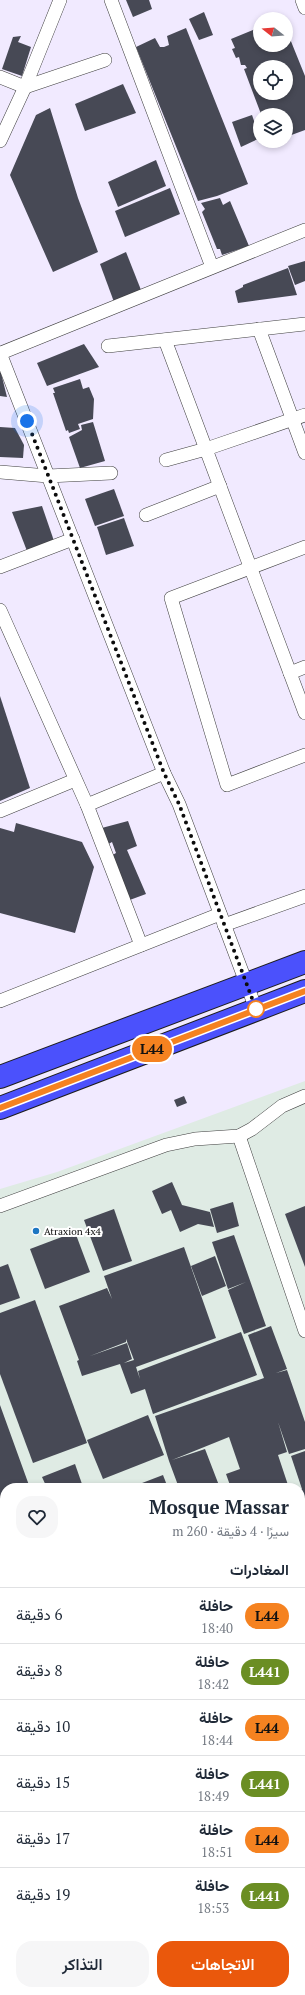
<!DOCTYPE html>
<html lang="ar">
<head>
<meta charset="utf-8">
<style>
	body { margin:0; font-family:"PT Serif",Vazirmatn,serif; background:#f6f6f7; color:#1f2937; direction:rtl; height:100vh; display:flex; flex-direction:column; font-size:15px; white-space:nowrap }
	* { box-sizing:border-box; margin:0 }
	p { font-size:13px; color:#747a83 }
	.icon { flex:none; width:22px; height:22px; fill:none; stroke:currentColor; stroke-width:2; stroke-linecap:round; stroke-linejoin:round }
	.map { position:relative; flex:1; overflow:hidden; direction:ltr }
	.drawer { position:absolute; left:0px; top:1483px; width:305px; height:512px; display:flex; flex-direction:column; background:#fff; border-radius:16px 16px 0 0; box-shadow:0 2px 6px #0003; direction:rtl }
	.drawer>* { flex:none }
	.badge { padding:0 8px; border-radius:13px; font-size:14px; line-height:26px }
	.needle { width:26px; rotate:287deg }
	.fabs { position:absolute; left:253px; top:12px; display:grid; gap:8px }
	.fabs a { display:grid; place-items:center; width:40px; height:40px; border-radius:50%; background:#fff; box-shadow:0 2px 6px #0003; font-size:20px }
	.you { position:absolute; width:20px; height:20px; margin:-10px; border:3px solid #fff; border-radius:50%; background:#1a73e8; box-shadow:0 0 0 6px #1a73e833 }
	.map>.badge { position:absolute; translate:-50% -50%; box-shadow:0 0 0 2px #fff }
	h2 { padding:0 16px; font-size:15px; line-height:36px }
	.round { display:grid; place-items:center; flex:none; width:42px; height:42px; border-radius:16px; background:#f6f6f7 }
	.headline { display:flex; align-items:center; justify-content:space-between; height:68px; padding:0 16px }
	h1 { font-size:19px; font-weight:600; line-height:30px }
	.button { display:flex; gap:8px; margin-top:auto; padding:8px 16px }
	.button a { flex:1; height:46px; border-radius:16px; background:#ea580c; color:#fff; font-size:16px; font-weight:600; line-height:46px; text-align:center }
	.button a+a { background:#f6f6f7; color:#1f2937 }
	ul { padding:0; list-style:none }
	li { display:flex; align-items:center; gap:12px; height:56px; padding:0 16px; border-top:1px solid #e0e1e3 }
	li div { flex:1 }
	li b { display:block; font-size:15px }
	li em { font-style:normal }
	li .badge { min-width:44px; font-weight:700; text-align:center }
	.map>svg:first-child { display:block }
</style>
</head>
<body>
<div class="map">
<svg width="305" height="1995" viewBox="0 0 305 1995">
	<rect width="100%" height="100%" fill="#f1eaff"/>
	<path fill="#dfebe4" d="M305,1081v900h-5v-493h-295v502h227l-13,5h-219v-806l57,-17z"/>
	<g fill="#474955" fill-rule="evenodd">
		<path d="M126,0h23l3,9 -19,8z"/>
		<path d="M204,12l9,23 -14,5 -10,-21z"/>
		<path d="M260,27v18h26v-16l19,47v54l-19,7v-22h-22l-1,-3 -2,2 -17,-45 3,-1 -2,-3h-4l-2,-8 -3,1 -4,-9 3,-1 -4,-9zM260,67h26v26h-26z"/>
		<path d="M186,28l62,156 -31,12 -19,5 -62,-154 19,-9 5,9h4l5,-2 -2,-9z"/>
		<path d="M21,36l-3,6 13,5 -9,29 -20,-7 11,-32z"/>
		<path d="M123,84l13,29 -51,18 -10,-27z"/>
		<path d="M50,108l28,90 20,54 -45,20 -43,-97 26,-60z"/>
		<path d="M252,115l8,23 -19,9 -9,-25z"/>
		<path d="M156,160l10,26 -48,21 -10,-25z"/>
		<path d="M170,188l10,26 -55,23 -10,-26z"/>
		<path d="M220,198l3,7 7,-4 19,45 -27,9 -2,-6h-3l-15,-37 3,-3 -4,-6z"/>
		<path d="M126,252l15,38 -27,12 -14,-38z"/>
		<path d="M305,261v20l-10,4 -7,-19z"/>
		<path d="M288,268l9,27 -59,8 -3,-12 8,-4v-2z"/>
		<path d="M84,344l15,23 -52,19 -10,-23z"/>
		<path d="M0,373h1l6,24 -7,-1z"/>
		<path d="M80,379l3,10 6,-2 5,12 -1,20 -15,5 2,5 -11,4 -1,-3 -2,1 -13,-38h2l-2,-5z"/>
		<path d="M93,422l12,39 -25,7 -11,-31 13,-7 -1,-5z"/>
		<path d="M0,427l15,1 9,17 -1,13 -23,-1z"/>
		<path d="M114,489l10,27 -29,10 -10,-27z"/>
		<path d="M42,506l12,35 -27,10 -15,-39z"/>
		<path d="M124,518l10,28 -28,9 -9,-28z"/>
		<path d="M0,696l30,92 -30,13z"/>
		<path d="M128,821l9,25 -10,4 19,44 -19,7 -18,-44 7,-4 -4,-11 -7,4 -7,-17z"/>
		<path d="M16,823l66,19 12,25 -19,66 -75,-20v-85l14,4z"/>
		<path d="M184,1096l3,7 -10,4 -3,-7z"/>
		<path d="M172,1182l10,23 28,7 4,15 -16,-3 -18,8 -9,-22 -9,4 -10,-23z"/>
		<path d="M233,1202l6,24 -22,7 -7,-24z"/>
		<path d="M305,1206v61l-20,-53z"/>
		<path d="M114,1209l18,52 -29,10 -19,-51z"/>
		<path d="M75,1232l15,40 -45,17 -15,-40z"/>
		<path d="M234,1235l32,91 -22,8 -16,-44 18,-8 -18,7 -16,-47z"/>
		<path d="M184,1247l32,91 -80,29 4,12 -2,-8 103,-39 16,43 -104,39 -8,-25 -14,5 -11,-30 -38,12 -5,-15 2,-1 -20,-54 48,-18 5,11 -8,-23zM126,1339l8,21 -10,3 8,-4 -5,-16 -37,13 36,-14z"/>
		<path d="M215,1256l11,30 -24,10 -11,-30z"/>
		<path d="M8,1264l12,34 -20,7v-38z"/>
		<path d="M35,1300l52,143 -54,20 -33,-89v-61z"/>
		<path d="M271,1326l16,43 -11,4 11,-3 18,52v27l-16,5 -11,-32 9,30 -9,3 11,33h-58l-5,-14 14,-5 -11,-32 -57,23 33,-11 15,39h-41l-10,-27 -14,-45 109,-38 -16,-43z"/>
		<path d="M0,1405l30,83h-25v25l-5,2z"/>
		<path d="M148,1415l16,40 -61,24 -16,-39z"/>
		<path d="M305,1451v61l-5,4v-27h2l-11,-33z"/>
		<path d="M75,1464l7,20 -11,4h-24l-5,-11z"/>
		<path d="M163,1475l5,13h-39z"/>
		<path d="M5,1516v44l-5,-13v-29z"/>
		<path d="M300,1541l5,14v9l-5,1z"/>
		<path d="M0,1574l5,13v31l-5,2z"/>
		<path d="M305,1611v75l-3,1 -2,-6v-69z"/>
		<path d="M5,1644v29l-5,2v-30z"/>
		<path d="M305,1693v83l-4,2 -1,-83z"/>
		<path d="M305,1780v48l-1,-4 -3,1 -1,-2v-41z"/>
		<path d="M5,1807v32l-5,-14v-16z"/>
		<path d="M300,1899l5,14v29l-5,2z"/>
	</g>
	<g fill="none" stroke-linecap="round" stroke-linejoin="round">
		<g stroke="#3f3f3f" stroke-width="14">
			<g id="street">
				<path d="M111,0l101,267"/>
				<path d="M302,0l3,8"/>
				<path d="M0,77l25,10 80,-27"/>
				<path d="M0,141l25,-54 35,-87"/>
				<path d="M259,329l46,124"/>
				<path d="M165,340l140,373"/>
				<path d="M108,346l197,-22"/>
				<path d="M0,353l164,420 15,31 77,205"/>
				<path d="M1,353l304,-123"/>
				<path d="M166,460l40,-11 99,-34"/>
				<path d="M0,472l48,4 63,-3"/>
				<path d="M146,515l74,-29"/>
				<path d="M305,547l-134,51 56,187 78,-30"/>
				<path d="M0,567l73,-28"/>
				<path d="M0,610l87,195 54,140"/>
				<path d="M290,673l15,-6"/>
				<path d="M87,805l77,-32"/>
				<path d="M0,811l75,-31"/>
				<path d="M224,925l81,-29"/>
				<path d="M0,1001l220,-87"/>
				<path d="M239,1136l66,195"/>
				<path d="M0,1206l166,-61 29,-6 44,-3 13,-7 30,-23 23,-10"/>
				<path d="M300,1569l5,-3"/>
				<path d="M0,1681l5,-2"/>
			</g>
		</g>
		<g stroke="#1d1d1d" stroke-width="24">
			<g id="highway">
				<path d="M0,1077l305,-115"/>
				<path d="M0,1108l305,-117"/>
			</g>
		</g>
		<use href="#street" stroke="#fff" stroke-width="13"/>
		<use href="#highway" stroke="#4b51fc" stroke-width="22"/>
	</g>
	<g fill="none" stroke-linecap="round" stroke-linejoin="round">
		<g stroke="#fff" stroke-width="9">
			<path id="line" d="M0,1108l305,-117"/>
		</g>
		<use href="#line" stroke="#f58220" stroke-width="6"/>
		<path stroke="#0c0c0c" stroke-width="4" stroke-dasharray="0 7.2" d="M27,421l137,352 15,31 77,205"/>
	</g>
	<circle fill="#fff" stroke="#f58220" stroke-width="2" cx="256" cy="1009" r="8"/>
	<circle fill="#1d76c2" stroke="#fff" stroke-width="1.5" cx="36" cy="1231" r="4"/>
	<g text-anchor="middle" stroke-width="4" stroke-linejoin="round" paint-order="stroke">
		<g font-size="10" fill="#0c0c0c" stroke="#fff" text-anchor="start">
			<text x="44" y="1235">Atraxion 4x4</text>
		</g>
	</g>
</svg>
<div class="fabs">
<a><svg class="needle" viewBox="-14 -14 28 28"><path d="M0-13l5 13h-10z" fill="#e53935"/><path d="M0 13l5-13h-10z" fill="#747a83"/></svg></a>
<a><svg class="icon" aria-label="locate" viewBox="0 0 24 24"><circle cx="12" cy="12" r="6"/><path d="M12 2v4M12 18v4M2 12h4M18 12h4"/></svg></a>
<a><svg class="icon" aria-label="layers" viewBox="0 0 24 24"><path d="M12 4l9 5-9 5-9-5zM3 14l9 5 9-5"/></svg></a>
</div>
<div class="you" style="left:27px;top:421px"></div>
<b class="badge" style="left:152px;top:1049px;background:#f58220;color:#111">L44</b>
<section class="drawer">
<div class="headline"><div><h1>Mosque Massar</h1><p>سيرًا · 4 دقيقة · 260 m</p></div><a class="round"><svg class="icon" aria-label="heart" viewBox="0 0 24 24"><path d="M12 20l-8-8c-3-5 5-10 8-4 3-6 11-1 8 4z"/></svg></a></div>
<h2>المغادرات</h2>
<ul>
<li><span class="badge" style="background:#f58220;color:#111">L44</span><div><b>حافلة</b><p>18:40</p></div><em>6 دقيقة</em></li>
<li><span class="badge" style="background:#6b8e23;color:#fff">L441</span><div><b>حافلة</b><p>18:42</p></div><em>8 دقيقة</em></li>
<li><span class="badge" style="background:#f58220;color:#111">L44</span><div><b>حافلة</b><p>18:44</p></div><em>10 دقيقة</em></li>
<li><span class="badge" style="background:#6b8e23;color:#fff">L441</span><div><b>حافلة</b><p>18:49</p></div><em>15 دقيقة</em></li>
<li><span class="badge" style="background:#f58220;color:#111">L44</span><div><b>حافلة</b><p>18:51</p></div><em>17 دقيقة</em></li>
<li><span class="badge" style="background:#6b8e23;color:#fff">L441</span><div><b>حافلة</b><p>18:53</p></div><em>19 دقيقة</em></li>
</ul>
<div class="button"><a>الاتجاهات</a><a>التذاكر</a></div>
</section>
</div>
</body>
</html>
